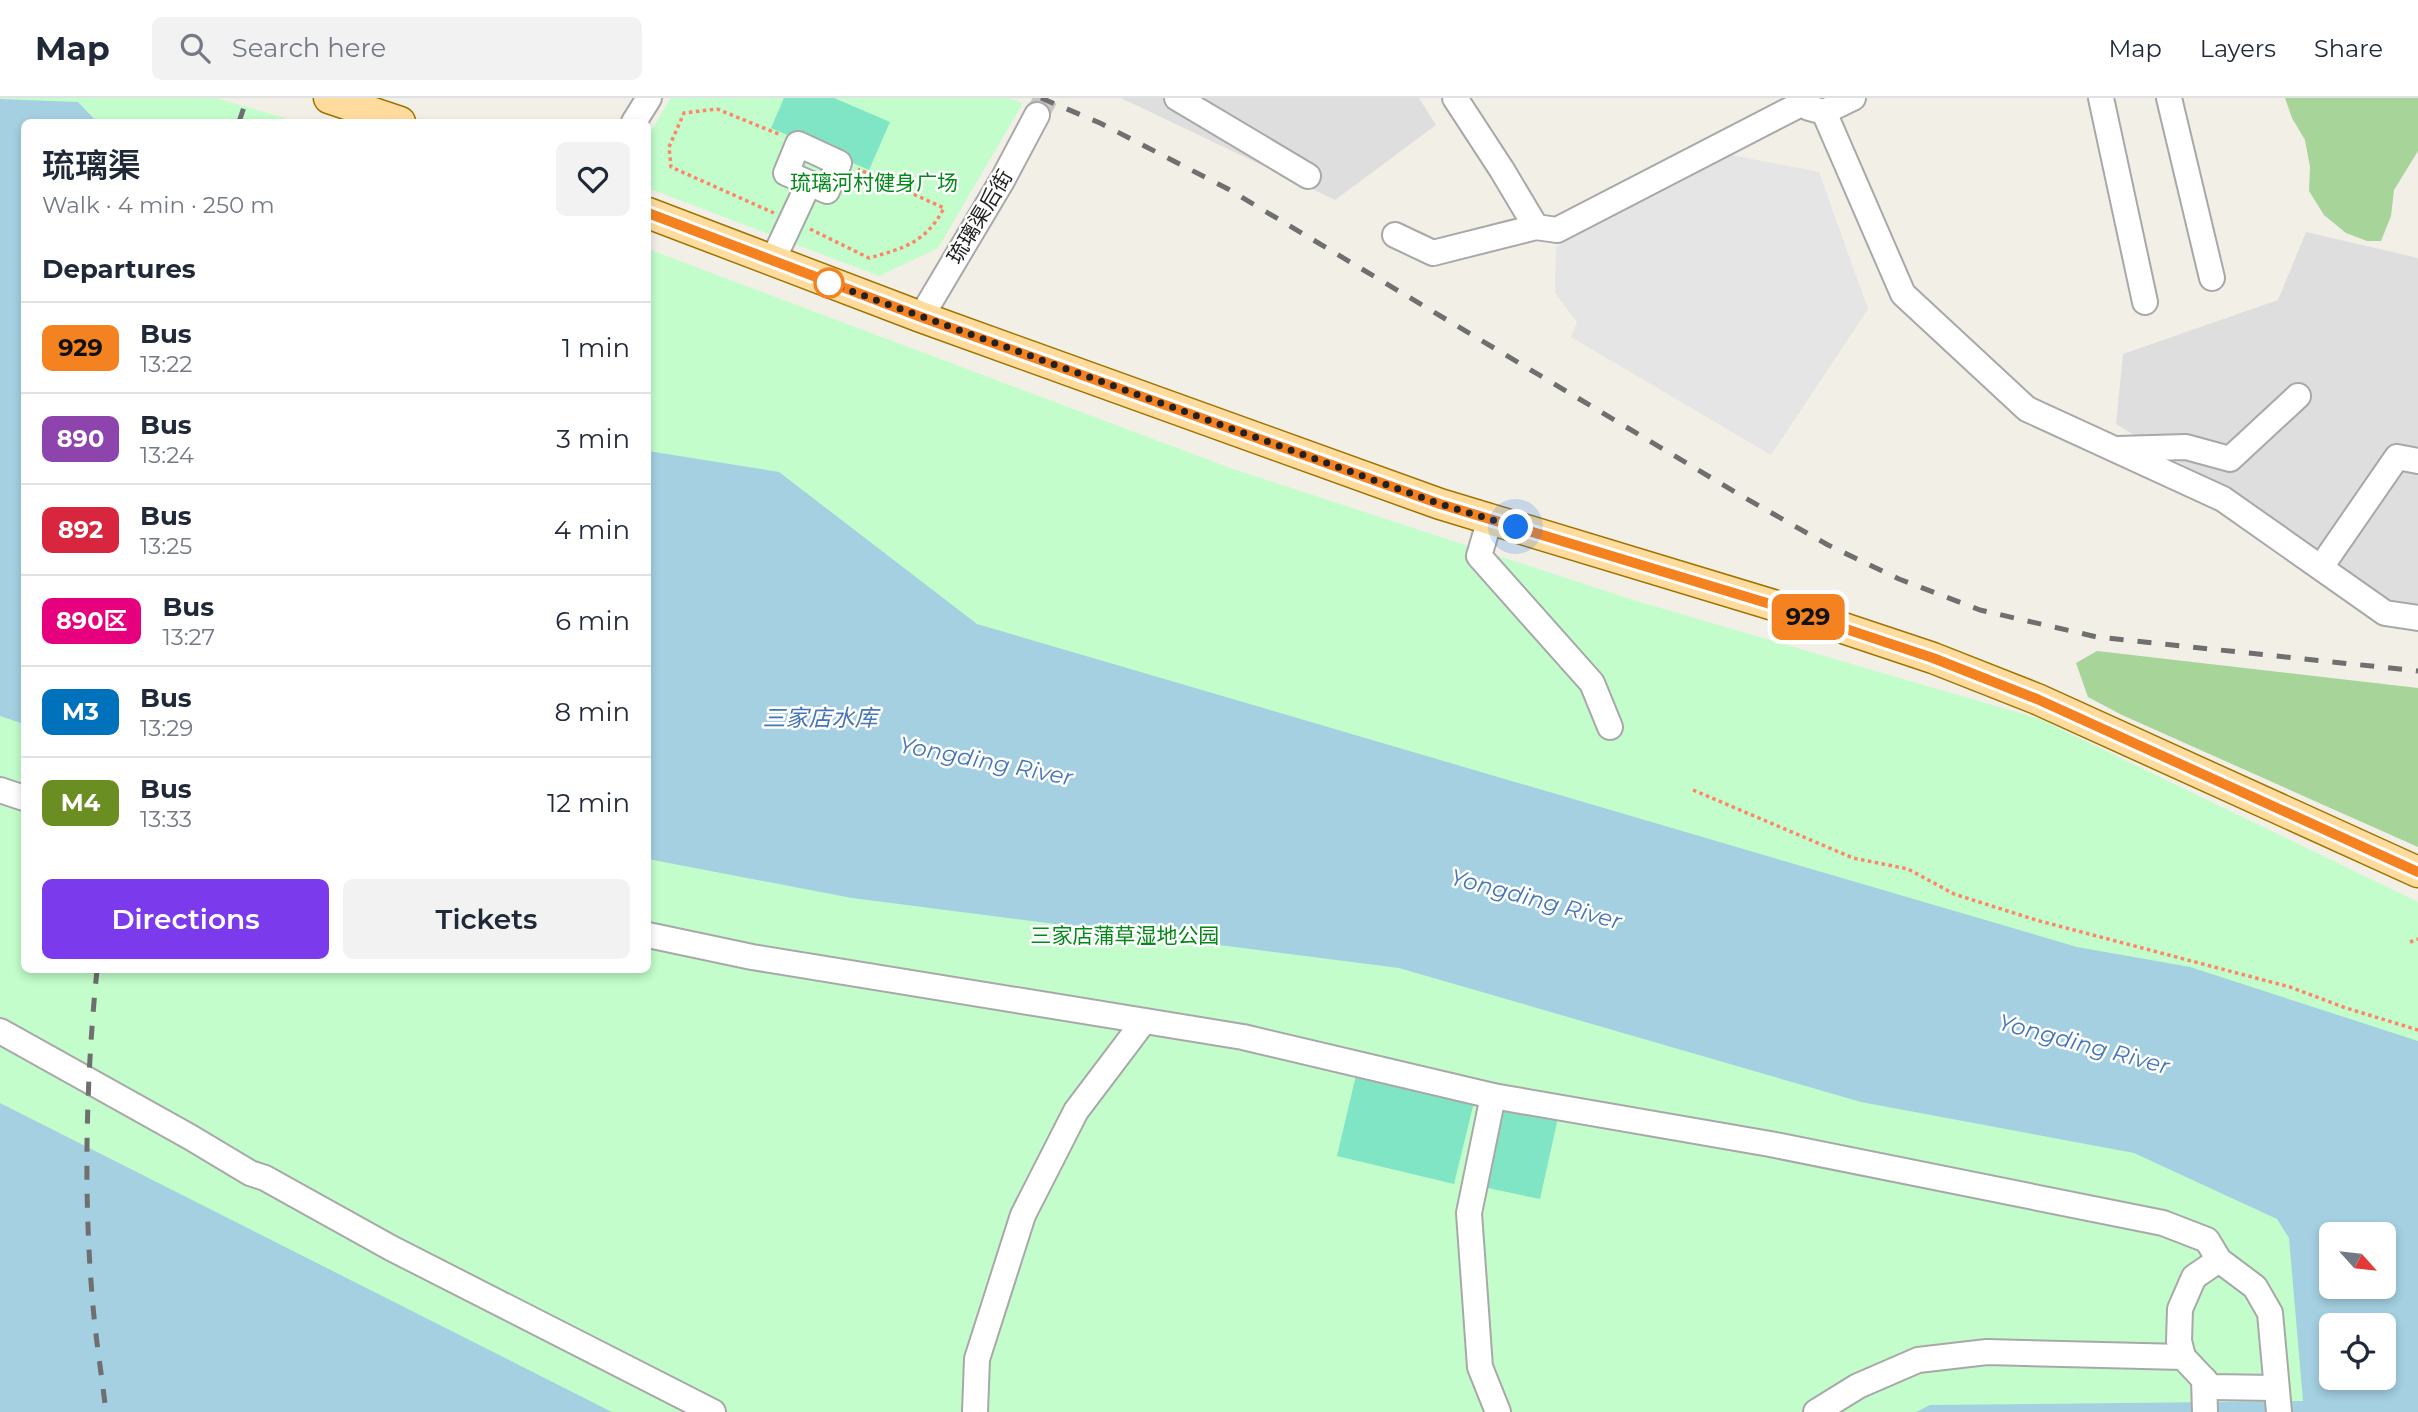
<!DOCTYPE html>
<html lang="en">
<head>
<meta charset="utf-8">
<style>
	body { margin:0; font-family:Montserrat,"Noto Sans SC",sans-serif; background:#f2f2f3; color:#1f2937; height:100vh; display:flex; flex-direction:column; font-size:26px; white-space:nowrap }
	* { box-sizing:border-box; margin:0 }
	p { font-size:23px; color:#747a83 }
	.icon { flex:none; width:38px; height:38px; fill:none; stroke:currentColor; stroke-width:2; stroke-linecap:round; stroke-linejoin:round }
	.map { position:relative; flex:1; overflow:hidden }
	.details { position:absolute; left:21px; top:21px; width:630px; height:854px; display:flex; flex-direction:column; background:#fff; border-radius:10px; box-shadow:0 4px 10px #0003 }
	.details>* { flex:none }
	.badge { padding:0 14px; border-radius:10px; font-size:24px; line-height:46px }
	.needle { width:46px; rotate:117deg }
	.buttons { position:absolute; left:2319px; top:1124px; display:grid; gap:14px }
	.buttons a { display:grid; place-items:center; width:77px; height:77px; border-radius:10px; background:#fff; box-shadow:0 4px 10px #0003; font-size:35px }
	.you { position:absolute; width:35px; height:35px; margin:-18px; border:5px solid #fff; border-radius:50%; background:#1a73e8; box-shadow:0 0 0 10px #1a73e833 }
	.map>.badge { position:absolute; translate:-50% -50%; box-shadow:0 0 0 4px #fff }
	h2 { padding:0 21px; font-size:26px; line-height:63px }
	.round { display:grid; place-items:center; flex:none; width:74px; height:74px; border-radius:10px; background:#f2f2f3 }
	.summary { display:flex; align-items:center; justify-content:space-between; height:119px; padding:0 21px }
	h1 { font-size:33px; font-weight:600; line-height:52px }
	.action { display:flex; gap:14px; margin-top:auto; padding:14px 21px }
	.action a { flex:1; height:80px; border-radius:10px; background:#7c3aed; color:#fff; font-size:28px; font-weight:600; line-height:80px; text-align:center }
	.action a+a { background:#f2f2f3; color:#1f2937 }
	ul { padding:0; list-style:none }
	li { display:flex; align-items:center; gap:21px; height:91px; padding:0 21px; border-top:2px solid #e0e1e3 }
	li div { flex:1 }
	li b { display:block; font-size:26px }
	li em { font-style:normal }
	li .badge { min-width:77px; font-weight:700; text-align:center }
	header { display:flex; align-items:center; gap:42px; box-sizing:border-box; height:98px; padding:0 35px; background:#fff; border-bottom:2px solid #e0e1e3 }
	header strong { font-size:33px }
	nav { display:flex; gap:38px; margin-inline-start:auto; font-size:24px }
	.search { width:490px; height:63px; background:#f2f2f3; display:flex; align-items:center; gap:18px; box-sizing:border-box; padding:0 24px; border-radius:10px; color:#747a83; font-size:26px }
	.map>svg:first-child { display:block }
</style>
</head>
<body>
<header>
<strong>Map</strong>
<div class="search"><svg class="icon" aria-label="search" viewBox="0 0 24 24"><circle cx="10" cy="10" r="6"/><path d="M15 15l6 6"/></svg>Search here</div>
<nav><a>Map</a><a>Layers</a><a>Share</a></nav>
</header>
<div class="map">
<svg width="2418" height="1314" viewBox="0 0 2418 1314">
	<rect width="100%" height="100%" fill="#f2efe7"/>
	<g fill="#dfdede">
		<path d="M1121,0h298l17,27 -101,75z"/>
		<path d="M2306,134l112,26v365l-185,-128 -117,-71 7,-70 155,-54z"/>
	</g>
	<g fill="#a6d499">
		<path d="M2285,0h133v53l-24,39 -3,26 -10,25h-14l-21,-8 -22,-18 -15,-24 1,-24 -5,-27 -13,-22z"/>
		<path d="M2097,553l321,37v159l-296,-132 -34,-18 -12,-34z"/>
	</g>
	<g fill="#c2fdcb" fill-rule="evenodd">
		<path d="M0,0h216l82,24h-274v848h624v-721l582,219 403,132 407,119 378,183v510h-2418zM2331,1136h53v52h-53zM2331,1227h53v52h-53z"/>
		<path d="M671,0h337l15,5 -85,145 -59,28 -231,-88v-52z"/>
	</g>
	<g fill="#80e5c5">
		<path d="M784,0h50l56,24 -21,48 -98,-42z"/>
		<path d="M1357,973l118,27 -21,86 -117,-28z"/>
		<path d="M1496,1003l63,12 -19,86 -62,-13z"/>
	</g>
	<path fill="#e5e5e5" d="M1726,56l93,18 49,137 -97,146 -200,-118 6,-15 -22,-29 1,-46z"/>
	<g fill="#a4d0e2" fill-rule="evenodd">
		<path d="M0,1l78,3 19,20h-73v602l-24,-8z"/>
		<path d="M648,353l131,21 198,152 1100,323 113,20 228,74v371h-502l14,-7 373,-4 -14,-163 -12,-19 -143,-66 -273,-51 -462,-134 -547,-70 -204,-39zM2331,1136h53v52h-53zM2331,1227h53v52h-53z"/>
		<path d="M0,1005l612,309h-612z"/>
	</g>
	<g fill="none" stroke-linecap="round" stroke-linejoin="round">
		<path stroke="#c8c6bf" stroke-width="24" stroke-dasharray="24 12" stroke-linecap="butt" d="M1037,17l9,-17"/>
		<g stroke="#a8a8a8" stroke-width="28">
			<g id="minor">
				<path d="M1177,0l131,78"/>
				<path d="M1455,0l47,72 34,57 21,3 242,-125"/>
				<path d="M2101,0l44,204"/>
				<path d="M2169,0l43,180"/>
				<path d="M1809,10l15,4 29,-14"/>
				<path d="M1824,14l79,182 124,115 196,90 162,114 33,5"/>
				<path d="M634,24l15,-24"/>
				<path d="M1395,137l38,18 103,-26"/>
				<path d="M772,164l37,-79 -23,-10 12,-29 41,19 -12,28 -18,-8"/>
				<path d="M921,219l82,-138 34,-64"/>
				<path d="M2118,351l68,-2 44,12 68,-63"/>
				<path d="M1490,421l-11,37 113,127 18,44"/>
				<path d="M2321,469l76,-110 21,4"/>
				<path d="M0,692l24,8"/>
				<path d="M648,837l104,22 491,80 250,59 277,48 393,79 44,17 12,20 36,27 15,26 9,99"/>
				<path d="M0,933l190,106 60,36 15,5 126,70 322,164"/>
				<path d="M1493,998l-24,117 11,154 18,45"/>
				<path d="M2183,1259l-4,-16 1,-32 14,-32 25,-17"/>
				<path d="M2204,1281l1,33"/>
				<path d="M975,1314l2,-53 46,-144 53,-104 68,-90"/>
				<path d="M1816,1314l42,-26 60,-26 69,-8 196,5 28,30 64,1"/>
			</g>
		</g>
		<g stroke="#9d7400" stroke-width="33">
			<g id="major">
				<path d="M329,0l71,24"/>
				<path d="M648,115l273,104 519,187 343,104 150,50 104,41 381,173"/>
			</g>
		</g>
		<g stroke="#ff846a" stroke-width="3.5" stroke-dasharray="3.5 3.5" stroke-linecap="butt">
			<path d="M774,115l-103,-46 -2,-20 15,-34 33,-4 64,26"/>
			<path d="M810,131l59,29c36,-10 57,-16 75,-50l-86,-39"/>
			<path d="M1693,692l160,68 55,11 46,25 82,26 254,67 56,21 72,22"/>
			<path d="M2410,844l8,-3"/>
		</g>
		<use href="#minor" stroke="#fff" stroke-width="24"/>
		<use href="#major" stroke="#ffdc9e" stroke-width="30"/>
		<g stroke="#6f6f6f" stroke-width="5" stroke-dasharray="14 14" stroke-linecap="butt">
			<path d="M1041,0l59,25 128,66 512,306 88,50 71,34 81,31 117,27 321,34"/>
			<path d="M239,24l8,-24"/>
			<path d="M97,872c-11,108 -14,227 -4,336 3,35 9,71 13,106"/>
		</g>
	</g>
	<g fill="none" stroke-linecap="round" stroke-linejoin="round">
		<g stroke="#fff" stroke-width="16">
			<path id="line" d="M648,115l273,104 519,187 343,104 150,50 104,41 381,173"/>
		</g>
		<use href="#line" stroke="#f58220" stroke-width="10"/>
		<path stroke="#212121" stroke-width="7" stroke-dasharray="0 12.6" d="M829,185l611,221 76,23"/>
	</g>
	<circle fill="#fff" stroke="#f58220" stroke-width="3.5" cx="829" cy="185" r="14"/>
	<g text-anchor="middle" stroke-width="5" stroke-linejoin="round" paint-order="stroke">
		<g font-size="21" fill="#048919" stroke="#fff">
			<text x="874" y="92">琉璃河村健身广场</text>
			<text x="1125" y="845">三家店蒲草湿地公园</text>
		</g>
		<g font-size="21" fill="#212121" stroke="#fff">
			<text transform="translate(980 119) rotate(-59)" y="7">琉璃渠后街</text>
		</g>
		<g font-size="23" font-style="italic" fill="#4576b8" stroke="#fff">
			<text x="820" y="628">三家店水库</text>
			<text transform="translate(986 663) rotate(11)" y="8">Yongding River</text>
			<text transform="translate(1536 801) rotate(15)" y="8">Yongding River</text>
			<text transform="translate(2084 946) rotate(15)" y="8">Yongding River</text>
		</g>
	</g>
</svg>
<div class="buttons">
<a><svg class="needle" viewBox="-14 -14 28 28"><path d="M0-13l5 13h-10z" fill="#e53935"/><path d="M0 13l5-13h-10z" fill="#747a83"/></svg></a>
<a><svg class="icon" aria-label="locate" viewBox="0 0 24 24"><circle cx="12" cy="12" r="6"/><path d="M12 2v4M12 18v4M2 12h4M18 12h4"/></svg></a>
</div>
<div class="you" style="left:1516px;top:429px"></div>
<b class="badge" style="left:1808px;top:519px;background:#f58220;color:#111">929</b>
<section class="details">
<div class="summary"><div><h1>琉璃渠</h1><p>Walk · 4 min · 250 m</p></div><a class="round"><svg class="icon" aria-label="heart" viewBox="0 0 24 24"><path d="M12 20l-8-8c-3-5 5-10 8-4 3-6 11-1 8 4z"/></svg></a></div>
<h2>Departures</h2>
<ul>
<li><span class="badge" style="background:#f58220;color:#111">929</span><div><b>Bus</b><p>13:22</p></div><em>1 min</em></li>
<li><span class="badge" style="background:#8e44ad;color:#fff">890</span><div><b>Bus</b><p>13:24</p></div><em>3 min</em></li>
<li><span class="badge" style="background:#d7263d;color:#fff">892</span><div><b>Bus</b><p>13:25</p></div><em>4 min</em></li>
<li><span class="badge" style="background:#e6007e;color:#fff">890区</span><div><b>Bus</b><p>13:27</p></div><em>6 min</em></li>
<li><span class="badge" style="background:#0072bc;color:#fff">M3</span><div><b>Bus</b><p>13:29</p></div><em>8 min</em></li>
<li><span class="badge" style="background:#6b8e23;color:#fff">M4</span><div><b>Bus</b><p>13:33</p></div><em>12 min</em></li>
</ul>
<div class="action"><a>Directions</a><a>Tickets</a></div>
</section>
</div>
</body>
</html>
